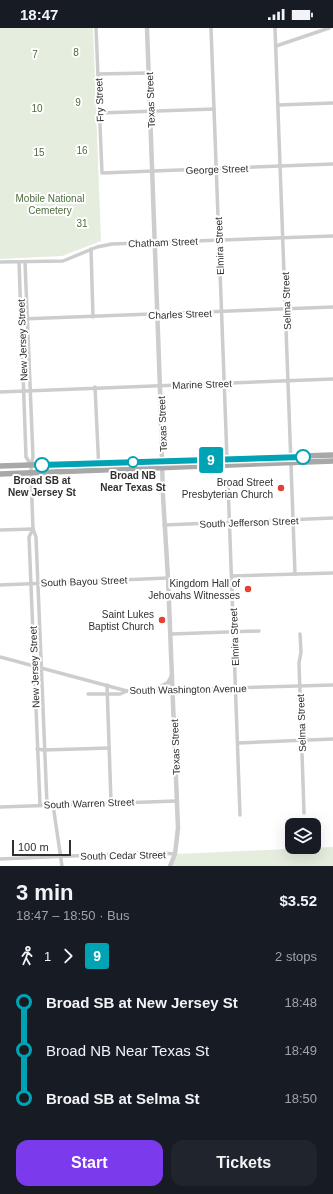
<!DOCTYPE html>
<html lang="en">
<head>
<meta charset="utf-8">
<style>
	body { margin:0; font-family:Arial,sans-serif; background:#20242c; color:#f1f3f6; height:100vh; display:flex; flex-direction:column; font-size:15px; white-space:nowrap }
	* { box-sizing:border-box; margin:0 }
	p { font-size:13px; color:#9ea1a6 }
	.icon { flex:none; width:22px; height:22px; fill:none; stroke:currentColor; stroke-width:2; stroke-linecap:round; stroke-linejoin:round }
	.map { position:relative; height:838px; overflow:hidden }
	.drawer { display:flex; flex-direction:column; background:#171b24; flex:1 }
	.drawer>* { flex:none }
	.badge { padding:0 8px; border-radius:3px; font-size:14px; line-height:26px }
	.controls { position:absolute; left:285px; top:790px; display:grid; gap:8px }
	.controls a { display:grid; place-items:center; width:36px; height:36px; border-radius:8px; background:#171b24; box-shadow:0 4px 16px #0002; font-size:20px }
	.scale { position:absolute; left:12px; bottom:10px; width:59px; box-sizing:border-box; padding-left:4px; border:2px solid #303030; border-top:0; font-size:11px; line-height:14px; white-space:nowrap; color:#303030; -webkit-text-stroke:3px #fff; paint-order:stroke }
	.map>.badge { position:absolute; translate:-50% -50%; box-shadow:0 0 0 2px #fff }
	.legs { display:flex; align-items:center; gap:6px; height:44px; padding:0 16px; font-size:13px }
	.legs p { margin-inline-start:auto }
	.overview { display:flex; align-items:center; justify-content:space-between; height:68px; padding:0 16px }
	h1 { font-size:22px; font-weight:700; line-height:30px }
	.primary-button { display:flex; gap:8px; margin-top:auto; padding:8px 16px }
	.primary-button a { flex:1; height:46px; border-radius:12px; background:#7c3aed; color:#fff; font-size:16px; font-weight:700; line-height:46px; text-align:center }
	.primary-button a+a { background:#20242c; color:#f1f3f6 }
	ul { padding:0 16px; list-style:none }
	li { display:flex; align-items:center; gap:14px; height:48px; font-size:15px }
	li i { display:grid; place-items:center; width:6px; height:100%; margin:0 5px; background:currentColor }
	li i::after { content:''; width:10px; height:10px; margin:-5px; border:3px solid; border-radius:50%; background:#171b24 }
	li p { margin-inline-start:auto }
	li:first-child i { background:linear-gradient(#0000 50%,currentColor 0) }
	li:last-child i { background:linear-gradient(currentColor 50%,#0000 0) }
	.status { display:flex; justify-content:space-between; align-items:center; height:28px; padding:0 20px; background:#171b24; direction:ltr }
	.status svg { height:11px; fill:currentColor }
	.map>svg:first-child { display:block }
</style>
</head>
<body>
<div class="status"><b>18:47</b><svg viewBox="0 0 49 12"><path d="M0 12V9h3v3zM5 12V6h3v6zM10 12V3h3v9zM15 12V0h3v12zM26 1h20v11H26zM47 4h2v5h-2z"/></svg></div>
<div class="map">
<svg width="333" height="838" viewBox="0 0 333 838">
	<rect width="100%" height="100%" fill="#fff"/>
	<g fill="#e4edde">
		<path d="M0,0h93l8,213 -39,15 -62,3z"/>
		<path d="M333,819v19h-163l5,-12z"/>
	</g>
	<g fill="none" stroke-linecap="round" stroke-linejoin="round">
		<g stroke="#cdcdcd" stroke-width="3.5">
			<path d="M96,0l6,145 231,-9"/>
			<path d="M211,0l16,431"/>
			<path d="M275,0l20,546"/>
			<path d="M276,18l53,-18"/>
			<path d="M98,46l51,-1"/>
			<path d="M278,77l55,-2"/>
			<path d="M100,85l114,-4"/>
			<path d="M91,221l2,68"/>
			<path d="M0,234l63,-1 34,-14 15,-3 221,-8"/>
			<path d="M19,234l7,195 5,8"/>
			<path d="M25,234l8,195 -2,8v8l2,56 3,8 11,268"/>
			<path d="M21,291l312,-12"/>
			<path d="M95,359l4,84"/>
			<path d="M0,364l333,-13"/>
			<path d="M228,455l12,332"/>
			<path d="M164,497l169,-7"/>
			<path d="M33,501l-4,8 11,268"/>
			<path d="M0,502l33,-1"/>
			<path d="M232,548l101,-3"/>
			<path d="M0,557l168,-7"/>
			<path d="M171,606l88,-3"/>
			<path d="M300,606l1,18 -2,11 5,150"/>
			<path d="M0,629l127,34 206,-6"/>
			<path d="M107,657l4,117"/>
			<path d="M88,666h32l7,-3"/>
			<path d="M238,715l95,-4"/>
			<path d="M37,721l7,1 65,-2"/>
			<path d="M53,777l9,61"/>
			<path d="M0,779l177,-6"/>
			<path d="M0,831l141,-6h22l12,1"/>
		</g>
		<g stroke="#cdcdcd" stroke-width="4.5">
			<path d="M147,0l13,361 3,107 5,82 10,250 -3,26 -5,12"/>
			<path d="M153,663l15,-8 4,-7"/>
		</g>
		<g stroke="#a8a8a8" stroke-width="5.5">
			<path d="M0,438l333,-11"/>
			<path d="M0,446l333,-13"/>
		</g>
	</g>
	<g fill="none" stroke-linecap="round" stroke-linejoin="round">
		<g stroke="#fff" stroke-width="9">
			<path id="line-1" d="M42,437l261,-8"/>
		</g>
		<use href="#line-1" stroke="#00a3b4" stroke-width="6"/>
	</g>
	<g fill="#fff" stroke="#00a3b4" stroke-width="2">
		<circle cx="303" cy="429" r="7"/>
		<circle cx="133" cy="434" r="5"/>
		<circle cx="42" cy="437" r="7"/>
	</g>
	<g fill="#e44135" stroke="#fff" stroke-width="1.5">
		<circle cx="281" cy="460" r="4"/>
		<circle cx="248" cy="561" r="4"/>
		<circle cx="162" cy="592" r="4"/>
	</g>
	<g text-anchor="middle" stroke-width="4" stroke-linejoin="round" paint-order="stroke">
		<g font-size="10" fill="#4c6c3d" stroke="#fff">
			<text x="76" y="28">8</text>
			<text x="35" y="30">7</text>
			<text x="78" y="78">9</text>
			<text x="37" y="84">10</text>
			<text x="82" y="126">16</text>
			<text x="39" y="128">15</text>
			<text x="50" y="174">Mobile National<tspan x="50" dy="12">Cemetery</tspan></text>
			<text x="82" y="199">31</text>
		</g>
		<g font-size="10" fill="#303030" stroke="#fff">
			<text transform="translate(99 72) rotate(-92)" y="4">Fry Street</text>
			<text transform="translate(150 72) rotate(-92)" y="4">Texas Street</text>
			<text transform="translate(217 141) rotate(-2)" y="4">George Street</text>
			<text transform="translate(163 214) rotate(-2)" y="4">Chatham Street</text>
			<text transform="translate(219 218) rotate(-92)" y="4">Elmira Street</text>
			<text transform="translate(286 273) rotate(-92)" y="4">Selma Street</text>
			<text transform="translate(180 286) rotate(-2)" y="4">Charles Street</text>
			<text transform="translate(22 312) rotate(-92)" y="4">New Jersey Street</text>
			<text transform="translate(202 356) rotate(-2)" y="4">Marine Street</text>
			<text transform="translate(162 396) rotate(-92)" y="4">Texas Street</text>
			<text transform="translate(249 494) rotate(-2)" y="4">South Jefferson Street</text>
			<text transform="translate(84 553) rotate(-2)" y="4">South Bayou Street</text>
			<text transform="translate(234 609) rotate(-92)" y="4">Elmira Street</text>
			<text transform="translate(34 639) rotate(-92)" y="4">New Jersey Street</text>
			<text transform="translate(188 661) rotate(-1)" y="4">South Washington Avenue</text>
			<text transform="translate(301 695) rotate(-92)" y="4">Selma Street</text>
			<text transform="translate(175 719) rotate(-92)" y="4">Texas Street</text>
			<text transform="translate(89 775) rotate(-2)" y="4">South Warren Street</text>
			<text transform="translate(123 827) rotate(-1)" y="4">South Cedar Street</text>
		</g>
		<g font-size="10" font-weight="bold" fill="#303030" stroke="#fff">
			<text x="133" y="451">Broad NB<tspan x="133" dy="12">Near Texas St</tspan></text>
			<text x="42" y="456">Broad SB at<tspan x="42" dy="12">New Jersey St</tspan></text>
		</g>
		<g font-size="10" fill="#303030" stroke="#fff" text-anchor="end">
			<text x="273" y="458">Broad Street<tspan x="273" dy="12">Presbyterian Church</tspan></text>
			<text x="240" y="559">Kingdom Hall of<tspan x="240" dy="12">Jehovahs Witnesses</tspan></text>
			<text x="154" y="590">Saint Lukes<tspan x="154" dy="12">Baptist Church</tspan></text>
		</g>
	</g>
</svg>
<div class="controls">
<a><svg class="icon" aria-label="layers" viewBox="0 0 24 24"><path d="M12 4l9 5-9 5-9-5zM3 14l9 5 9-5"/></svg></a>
</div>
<div class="scale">100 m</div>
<b class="badge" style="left:211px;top:432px;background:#00a3b4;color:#fff">9</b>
</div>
<section class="drawer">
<div class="overview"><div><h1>3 min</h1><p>18:47 – 18:50 · Bus</p></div><b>$3.52</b></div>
<div class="legs"><svg class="icon" aria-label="walk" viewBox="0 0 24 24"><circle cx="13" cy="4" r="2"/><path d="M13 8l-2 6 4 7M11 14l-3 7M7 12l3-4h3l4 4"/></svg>1<svg class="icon" aria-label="forward" viewBox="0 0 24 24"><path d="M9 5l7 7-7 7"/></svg><b class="badge" style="background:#00a3b4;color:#fff">9</b><p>2 stops</p></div>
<ul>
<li><i style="color:#00a3b4"></i><b>Broad SB at New Jersey St</b><p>18:48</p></li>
<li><i style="color:#00a3b4"></i><span>Broad NB Near Texas St</span><p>18:49</p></li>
<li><i style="color:#00a3b4"></i><b>Broad SB at Selma St</b><p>18:50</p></li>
</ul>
<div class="primary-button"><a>Start</a><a>Tickets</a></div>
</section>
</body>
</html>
